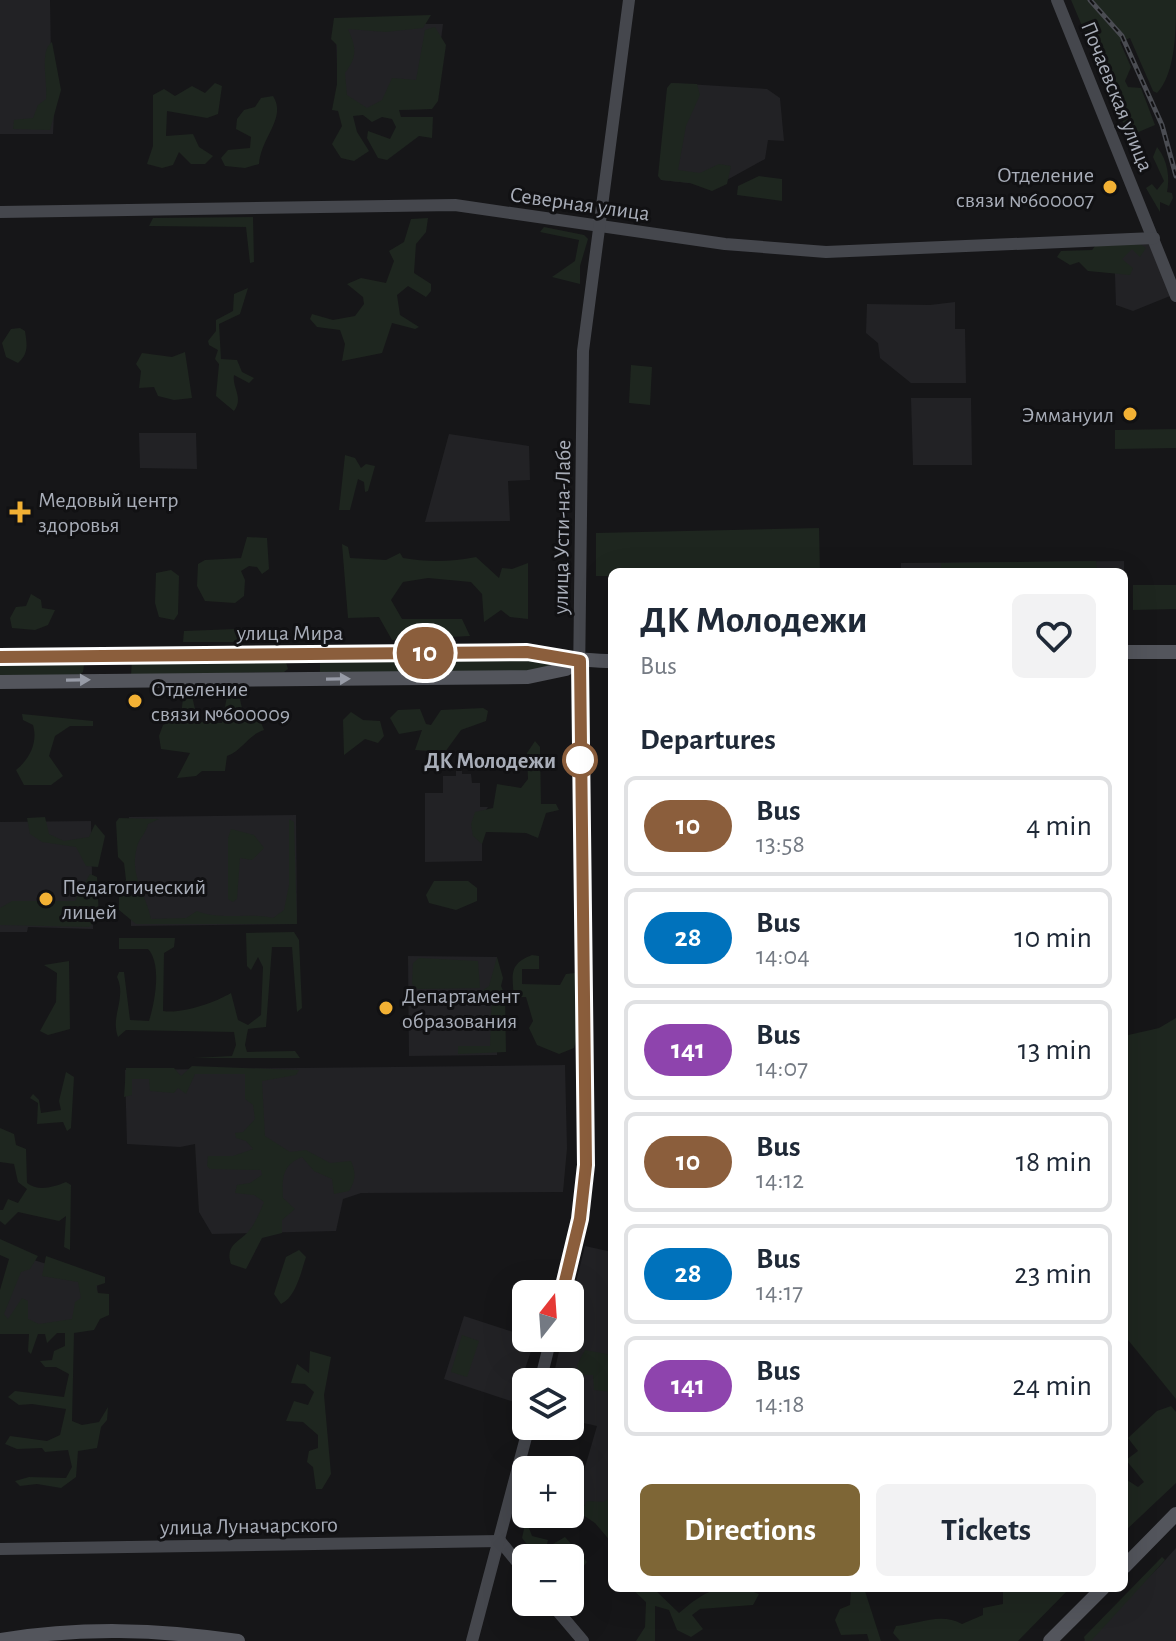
<!DOCTYPE html>
<html lang="en">
<head>
<meta charset="utf-8">
<style>
	body { margin:0; font-family:"Alegreya Sans",sans-serif; background:#f2f2f3; color:#1f2937; height:100vh; display:flex; flex-direction:column; font-size:30px; white-space:nowrap }
	* { box-sizing:border-box; margin:0 }
	p { font-size:26px; color:#747a83 }
	.icon { flex:none; width:44px; height:44px; fill:none; stroke:currentColor; stroke-width:2; stroke-linecap:round; stroke-linejoin:round }
	.map { position:relative; flex:1; overflow:hidden }
	.drawer { position:absolute; left:608px; top:568px; width:520px; height:1024px; display:flex; flex-direction:column; background:#fff; border-radius:12px; box-shadow:0 8px 32px #0002 }
	.drawer>* { flex:none }
	.badge { padding:0 16px; border-radius:26px; font-size:28px; line-height:52px }
	.needle { width:52px; rotate:17deg }
	.controls { position:absolute; left:512px; top:1280px; display:grid; gap:16px }
	.controls a { display:grid; place-items:center; width:72px; height:72px; border-radius:12px; background:#fff; box-shadow:0 8px 32px #0002; font-size:40px }
	.map>.badge { position:absolute; translate:-50% -50%; box-shadow:0 0 0 4px #fff }
	h2 { padding:0 32px; font-size:30px; line-height:72px }
	.round { display:grid; place-items:center; flex:none; width:84px; height:84px; border-radius:12px; background:#f2f2f3 }
	.headline { display:flex; align-items:center; justify-content:space-between; height:136px; padding:0 32px }
	h1 { font-size:38px; font-weight:600; line-height:60px }
	.primary-button { display:flex; gap:16px; margin-top:auto; padding:16px 32px }
	.primary-button a { flex:1; height:92px; border-radius:12px; background:#7e6636; color:#fff; font-size:32px; font-weight:600; line-height:92px; text-align:center }
	.primary-button a+a { background:#f2f2f3; color:#1f2937 }
	ul { padding:0; list-style:none }
	li { display:flex; align-items:center; gap:24px; height:100px; margin:0 16px 12px; padding:0 16px; border:4px solid #e0e1e3; border-radius:12px }
	li div { flex:1 }
	li b { display:block; font-size:30px }
	li em { font-style:normal }
	li .badge { min-width:88px; font-weight:700; text-align:center }
	.map>svg:first-child { display:block }
</style>
</head>
<body>
<div class="map">
<svg width="1176" height="1641" viewBox="0 0 1176 1641">
	<rect width="100%" height="100%" fill="#161618"/>
	<g fill="#222225">
		<path d="M0,0h50l1,58 5,13 -3,63h-53z"/>
		<path d="M336,24h107l-11,85 -94,2z"/>
		<path d="M671,83l96,6 13,9 4,43 -16,-1 -3,19 -49,27 -55,-6z"/>
		<path d="M1149,242l21,54 -37,15 -17,-6 -2,-61z"/>
		<path d="M955,302v27h10l1,54h-55l-31,-25 -2,-15 -12,-10 1,-29 63,1z"/>
		<path d="M911,398h60l1,67h-59z"/>
		<path d="M139,433h57l1,36 -57,-1z"/>
		<path d="M449,434l80,12 1,34 -22,1 2,40 -85,1z"/>
		<path d="M1124,561v11h-223v-9z"/>
		<path d="M462,767v7h9l1,9h8v24h8l-6,8v46l-57,1v-69h18v-17h13v-8z"/>
		<path d="M296,815l1,109 -166,2 -2,-109z"/>
		<path d="M91,821l2,108 -65,-2 -1,5h-27v-110z"/>
		<path d="M408,956l89,1v98l-88,1z"/>
		<path d="M565,1065l2,83 -4,44 -202,1 -18,6 -7,32 -124,3 -13,-22 -4,-68 -15,3 -53,-3 -2,-74z"/>
		<path d="M585,1246l27,6v266l-23,-9 -13,-11 21,-72 -27,-6v-38h-18l10,-44h8v-32z"/>
		<path d="M17,1255l80,24 1,43 -98,4v-20z"/>
		<path d="M464,1316l71,23 -21,63 -70,-23z"/>
		<path d="M1176,1548v93h-92l75,-74z"/>
	</g>
	<g fill="#1e261f">
		<path d="M1071,0h105c0,29 0,73 -19,93l-4,-2 -23,-53 -10,4 11,25 -6,14 3,6 13,1 14,37 -26,11z"/>
		<path d="M431,15l-8,13 -37,4 -38,-3c8,18 10,28 -3,44l2,22 20,13 15,-8 10,-22 24,2 9,-50 10,-3 11,18 -8,56 -6,8 -33,1 2,7h32l-1,21 -13,-2 -32,24 -9,-2 -11,-20 1,-7 22,8 6,-12 -4,-8 -10,-2 -10,5 -9,-7 -10,1 4,16 12,19 -15,10 -13,-3 -9,-14 10,-18 -4,-15 -6,-1 5,-26v-39l-6,-6 3,-21z"/>
		<path d="M52,42l9,48 -11,40 -37,-1 1,-9 19,-2 5,-13 8,-6c2,-18 -7,-48 6,-57z"/>
		<path d="M215,83l7,3 -4,28 -11,4 -40,-7 -1,25 27,-2 6,13 14,9 -8,8h-14l-12,-12 -6,13 -11,3 -15,-4 6,-18v-51l11,-6 11,7 17,-10 13,7z"/>
		<path d="M671,83l26,1 3,11 -14,31 -8,44 22,3 19,-9 12,2 -4,18 -15,7 -22,-8 -29,-3 -3,-4 9,-88z"/>
		<path d="M273,96c14,22 -12,41 -14,68l-14,4 -20,-2 -4,-8 7,-8 22,-2 1,-11 -15,-8 1,-10 7,-9 11,-3 6,-9z"/>
		<path d="M1157,147c11,13 13,32 10,45l5,1 1,5 -4,8 -9,-4v10l-14,-24 6,-4 5,6 7,-9 -11,-24z"/>
		<path d="M759,176l23,3v22l-45,-6 1,-9z"/>
		<path d="M253,217l1,45 -4,1 -4,-36 -97,-1 4,-8z"/>
		<path d="M428,218l-2,14 -10,12 -2,29 17,11v7l-5,6 -18,-11 -11,9 3,20 19,12 -4,2 -23,-6 -10,30 -40,8 3,-17 -5,-14 -23,-3 -7,-8 2,-5 21,6 22,-4 9,-12 -1,-7 -16,-13 14,-6 25,5 8,-22 -5,-10 15,-9 7,-23z"/>
		<path d="M544,227l40,8 4,4 -8,27v18l-28,-7 23,-16 4,-21 -39,-8z"/>
		<path d="M1140,244l6,4 -6,9 -8,-8 -10,10 11,9 -3,7 -42,-4 -9,-9 -9,3 -13,-8 4,-6 31,-1 4,-5z"/>
		<path d="M248,288l-8,26 -21,10 2,35 16,1 5,12 12,6 -5,5 -15,-8c-2,13 10,23 0,36l-18,-15 3,-32 -4,-5 3,-9 -9,-5 -1,-4 8,-10v-11l17,-9 1,-17z"/>
		<path d="M20,328l5,3c2,13 4,23 -7,32l-12,-6 -4,-14 9,-14z"/>
		<path d="M185,352l7,46 -18,2 -16,-4 -4,-9 -15,1 2,-17 -5,-7 6,-11 30,4z"/>
		<path d="M631,365l21,2 -2,38 -21,-2z"/>
		<path d="M1176,429v19l-61,1v-19z"/>
		<path d="M345,455l10,3 6,10 5,-4 9,2 -7,25 -3,1 -1,-10 -6,-3 -8,31h-11z"/>
		<path d="M819,528l1,44h-58v-3h-9v3h-141v4h-16v-43z"/>
		<path d="M247,537l20,1 2,31 -7,5 -5,-7 -8,-1 -8,5 4,9 -1,16 -9,7 -30,-2 -8,-15 1,-22 7,-4 36,-2z"/>
		<path d="M342,544l6,3 2,11 36,2 14,-7 3,5c24,4 48,4 73,-1l23,21 3,-10 10,1 16,-6v56l-18,-2 -9,-7 -17,12 -2,-28 -11,-12 -43,-4 -25,4 -12,18 11,19h60l8,17 -78,4 -13,-23 -31,1z"/>
		<path d="M1096,561l1,11h-156v-9z"/>
		<path d="M171,570l8,6 -1,38 -4,6 -15,-3 -4,-14 1,-30z"/>
		<path d="M1176,585v24l-43,1v-25z"/>
		<path d="M31,594l10,6 1,8 13,2 -7,15 -13,5 -23,-2 -2,-10 6,-11 10,-1z"/>
		<path d="M236,629l4,2 1,11h-58l1,-11z"/>
		<path d="M535,657l16,6 -2,4 -15,4 -214,2v-14z"/>
		<path d="M132,659h153l3,10 -4,3 -153,3z"/>
		<path d="M76,660l8,5 -1,7 -5,4h-78v-15z"/>
		<path d="M192,696l6,26 24,1 5,-27 13,3 5,23 15,-2 4,10c-16,5 -21,20 -37,26l-2,15h-23l-6,5 -19,2 13,-25 -29,-4 -2,-13 4,-11 18,-8 2,-20z"/>
		<path d="M483,708l5,3 -2,10 -25,9 -16,22 -30,-2 7,-20 -23,4 -9,-16 8,-8 22,-1 6,15 5,1 10,-15z"/>
		<path d="M351,712l12,8 17,1 4,15 -6,7 -13,-4 -21,16 -1,-35z"/>
		<path d="M22,714l71,7v5h-23l-15,10 -6,20 14,20 -12,9h-27l-8,-15c14,-11 22,-28 17,-45l-10,-5z"/>
		<path d="M535,741l5,6 1,57h15l3,6 -13,3 -8,25 -12,-5 -40,-1 -4,12 -9,-8 -2,-12 4,-12 18,-4 4,-24 24,4 7,-9 -1,-26z"/>
		<path d="M45,817l4,17 15,7 25,-4 6,-13 10,12 -7,31 -12,-1 -10,-19 -34,-5 -12,-8 -3,-16z"/>
		<path d="M119,818l40,1 -11,5c-2,10 -9,14 -11,23 -8,29 9,47 14,72l35,-1 11,-7c24,10 50,1 76,7l11,-8 5,-25v-66l5,3 3,102h-161l-17,-14v-19l7,-11 -2,-17 -6,-6 -2,-35z"/>
		<path d="M231,829l23,6 10,13 -12,12 -12,-2 -3,41 -4,3 -5,-3v-61z"/>
		<path d="M90,874l7,3 2,41 -10,9 -89,-2v-17l12,-7h63z"/>
		<path d="M434,881h34l9,7v13l-21,9 -27,-7 -3,-8z"/>
		<path d="M294,932l5,8 3,68 -5,4 -5,-65h-20l-6,80 -18,2 -3,16 2,7 48,-1 5,7h-107l39,-2 4,-11 -2,-13 -108,-2 -8,7c-8,-21 9,-39 -1,-60l2,-5h5l6,48 19,1c6,-19 13,-57 -1,-72h-29v-11h56l-1,9 -10,6 -1,58c19,3 51,-8 68,-18l7,27 10,5 13,-10 2,-48 -5,-10 -7,13 -4,-4 -1,-33z"/>
		<path d="M532,955l7,1v13h-17v15l38,1 6,-11 9,-1c7,21 6,53 -1,75l-15,6 -22,-9 -8,-17 4,-7 -7,-24h-12c-2,-23 -5,-33 18,-42z"/>
		<path d="M497,957l6,21 -2,8 4,9 1,57 -48,2v-8h32l2,-50 -13,-3 10,-7z"/>
		<path d="M419,958l59,3 2,27 -62,1 -6,-5 1,-21z"/>
		<path d="M69,961l1,68 -22,6 -8,-4 16,-29 1,-29 -13,-8z"/>
		<path d="M1176,1018v381l-52,-64v-299l35,-8z"/>
		<path d="M192,1066l107,4 -3,5 -34,6 3,55 25,16 16,-2 24,13 21,-2c5,11 5,19 -2,30l-15,3 -2,-15 -18,-8 -12,-14c-20,8 -20,22 -19,41l12,11 -13,11v13l-20,5 -16,31 -15,-5c-6,-18 6,-21 17,-32 7,-8 12,-20 16,-30l-10,-7 -19,-2 2,-8 13,-2 12,-8 -1,-5 -51,-1 -3,-3 1,-10h25l20,-7 -7,-8 -10,-3 -1,-5 8,-1 12,-13 -2,-14 -8,-6v-25h-50l-9,20 -8,-6 -4,5 -24,-2 -1,-12h-17v16l-8,2 2,-29h48l7,8z"/>
		<path d="M66,1072l8,5 -3,51 -4,3 -4,-9 -26,2 1,-21 -8,-5 3,-4 6,6 2,13 20,-3 -2,-9z"/>
		<path d="M0,1128l14,6 2,11 10,4 1,34c11,9 27,4 39,-1l5,3 -1,65 -6,-3 2,-31 -7,5 -41,-9 -13,13 -5,-4v-11h3l5,-11 10,4 9,-14 -9,-7 -4,-18 -14,-2z"/>
		<path d="M0,1239l38,17 -8,13 -9,3 -17,42 4,5 14,-21 6,3v18l11,5 33,-5 3,-17 6,-4 -3,-16 -36,-6 4,-20 59,21v6l-9,3 2,7 11,1v21l-9,4 -6,11 -20,3 -2,88 10,4 17,-3 9,-15 -1,13 -6,7 -4,21 -19,3 -2,26 -15,11 -24,-4 -17,2 -5,-5 14,-4 37,1 6,-11 -4,-17 -23,2 -3,-4 -25,1 -12,-5 5,-8 37,5 13,-6 6,-26 -34,-5 -13,1 -11,-8 7,-6 49,6 5,-23 -13,-7h-11l-5,-6 12,-1 2,-9 11,-5v-13h-8l-10,10 -2,-9h-7l-7,20 -3,-3 1,-17h-29v-44l9,-31 -9,-4z"/>
		<path d="M299,1250l7,7c-5,15 -10,40 -25,47l-7,-10 12,-37z"/>
		<path d="M462,1335l17,6 -12,36 -16,-5z"/>
		<path d="M585,1350l27,5v37l-18,-2 -1,-15h-13l-3,-10z"/>
		<path d="M310,1351l21,6 -7,38 7,79 -9,15h-6l-3,-22 -6,-5 2,-11 9,-3v-13l-15,-13 -17,-1 8,-20 14,4 6,-13 -9,-8 -14,-1 6,-19 12,9z"/>
		<path d="M1171,1406l5,6v71l-52,49v-54l14,9 6,-5 -18,-22 12,-9 -10,-13 29,-27z"/>
		<path d="M612,1497v46l-17,-20 -15,-10 7,-12 16,1z"/>
		<path d="M526,1520l6,16 16,4 -2,8 19,-11 22,25 -9,11 -12,-17 -28,2 -16,-20z"/>
		<path d="M1162,1557l3,3 -74,81h-6l-1,-4z"/>
		<path d="M631,1588h22l26,25c25,-22 47,-35 80,-19l-6,11 -53,4 -8,6 11,14 -12,8 -14,-7 -8,-20 -14,-4v35h-19l9,-14 1,-25z"/>
		<path d="M835,1588h29l17,53h-12l-2,-7 -26,1 -6,-15 5,-11 10,-4 1,-16z"/>
		<path d="M1003,1588h67l-52,53h-118l-7,-8 3,-7c23,-2 45,-14 66,-2l21,-9v-7l20,-4z"/>
	</g>
	<g fill="none" stroke-linecap="round" stroke-linejoin="round">
		<g stroke="#45474d" stroke-width="12">
			<path d="M1057,0l119,296"/>
			<path d="M0,212l455,-7 270,39 101,8 328,-14"/>
			<path d="M562,1294l21,-92 3,-37 -7,-484 4,-330 46,-351"/>
			<path d="M540,1382l11,-44"/>
			<path d="M500,1541l26,32"/>
			<path d="M0,1549l500,-8"/>
			<path d="M550,1602l33,39"/>
			<path d="M472,1641l57,-215"/>
		</g>
		<g stroke="#53555c" stroke-width="14">
			<path d="M1124,652h52"/>
			<path d="M0,657l491,-6c41,1 80,10 121,10"/>
			<path d="M0,682l528,-5 38,-8 14,-8"/>
			<path d="M1124,1567l52,-53"/>
			<path d="M0,1640c81,-13 157,-11 238,1"/>
			<path d="M1050,1641l53,-53"/>
		</g>
		<g stroke="#4a4c52" stroke-width="5">
			<path id="rail" d="M1090,0l32,36 40,89 14,51"/>
		</g>
		<use href="#rail" stroke="#111113" stroke-width="2" stroke-dasharray="6" stroke-linecap="butt"/>
	</g>
	<defs><path id="oneway-solid" d="M-6-.8H1V-3.2L6.5 0L1 3.2V.8H-6Z" transform="scale(2)"/></defs>
	<g fill="#979ba6">
		<use href="#oneway-solid" transform="translate(338 679) rotate(-1)"/>
		<use href="#oneway-solid" transform="translate(78 680) rotate(-1)"/>
	</g>
	<g fill="none" stroke-linecap="round" stroke-linejoin="round">
		<g stroke="#fff" stroke-width="18">
			<path id="line" d="M0,657l527,-5 53,9 6,504 -6,54 -18,75"/>
		</g>
		<use href="#line" stroke="#8b5e3c" stroke-width="12"/>
	</g>
	<g fill="#f2b134" stroke="#111113" stroke-width="3">
		<circle cx="1110" cy="187" r="8"/>
		<circle cx="1130" cy="414" r="8"/>
		<path d="M16 500h8v8h8v8h-8v8h-8v-8h-8v-8h8z"/>
		<circle cx="135" cy="701" r="8"/>
		<circle cx="46" cy="899" r="8"/>
		<circle cx="386" cy="1008" r="8"/>
	</g>
	<circle fill="#fff" stroke="#8b5e3c" stroke-width="4" cx="580" cy="760" r="16"/>
	<g text-anchor="middle" stroke-width="6" stroke-linejoin="round" paint-order="stroke">
		<g font-size="22" fill="#a8adb8" stroke="#111113">
			<text transform="translate(1118 96) rotate(68)" y="8">Почаевская улица</text>
			<text transform="translate(580 203) rotate(8)" y="8">Северная улица</text>
			<text transform="translate(561 527) rotate(-89)" y="8">улица Усти-на-Лабе</text>
			<text x="290" y="640">улица Мира</text>
			<text transform="translate(249 1525) rotate(-1)" y="8">улица Луначарского</text>
		</g>
		<g font-size="22" fill="#a8adb8" stroke="#111113" text-anchor="start">
			<text x="1094" y="182" text-anchor="end">Отделение<tspan x="1094" dy="25">связи №600007</tspan></text>
			<text x="1114" y="422" text-anchor="end">Эммануил</text>
			<text x="38" y="507">Медовый центр<tspan x="38" dy="25">здоровья</tspan></text>
			<text x="151" y="696">Отделение<tspan x="151" dy="25">связи №600009</tspan></text>
			<text x="62" y="894">Педагогический<tspan x="62" dy="25">лицей</tspan></text>
			<text x="402" y="1003">Департамент<tspan x="402" dy="25">образования</tspan></text>
		</g>
		<g font-size="22" font-weight="bold" fill="#a8adb8" stroke="#111113" text-anchor="end">
			<text x="556" y="768">ДК Молодежи</text>
		</g>
	</g>
</svg>
<div class="controls">
<a><svg class="needle" viewBox="-14 -14 28 28"><path d="M0-13l5 13h-10z" fill="#e53935"/><path d="M0 13l5-13h-10z" fill="#747a83"/></svg></a>
<a><svg class="icon" aria-label="layers" viewBox="0 0 24 24"><path d="M12 4l9 5-9 5-9-5zM3 14l9 5 9-5"/></svg></a>
<a>+</a>
<a>−</a>
</div>
<b class="badge" style="left:425px;top:653px;background:#8b5e3c;color:#fff">10</b>
<section class="drawer">
<div class="headline"><div><h1>ДК Молодежи</h1><p>Bus</p></div><a class="round"><svg class="icon" aria-label="heart" viewBox="0 0 24 24"><path d="M12 20l-8-8c-3-5 5-10 8-4 3-6 11-1 8 4z"/></svg></a></div>
<h2>Departures</h2>
<ul>
<li><span class="badge" style="background:#8b5e3c;color:#fff">10</span><div><b>Bus</b><p>13:58</p></div><em>4 min</em></li>
<li><span class="badge" style="background:#0072bc;color:#fff">28</span><div><b>Bus</b><p>14:04</p></div><em>10 min</em></li>
<li><span class="badge" style="background:#8e44ad;color:#fff">141</span><div><b>Bus</b><p>14:07</p></div><em>13 min</em></li>
<li><span class="badge" style="background:#8b5e3c;color:#fff">10</span><div><b>Bus</b><p>14:12</p></div><em>18 min</em></li>
<li><span class="badge" style="background:#0072bc;color:#fff">28</span><div><b>Bus</b><p>14:17</p></div><em>23 min</em></li>
<li><span class="badge" style="background:#8e44ad;color:#fff">141</span><div><b>Bus</b><p>14:18</p></div><em>24 min</em></li>
</ul>
<div class="primary-button"><a>Directions</a><a>Tickets</a></div>
</section>
</div>
</body>
</html>
